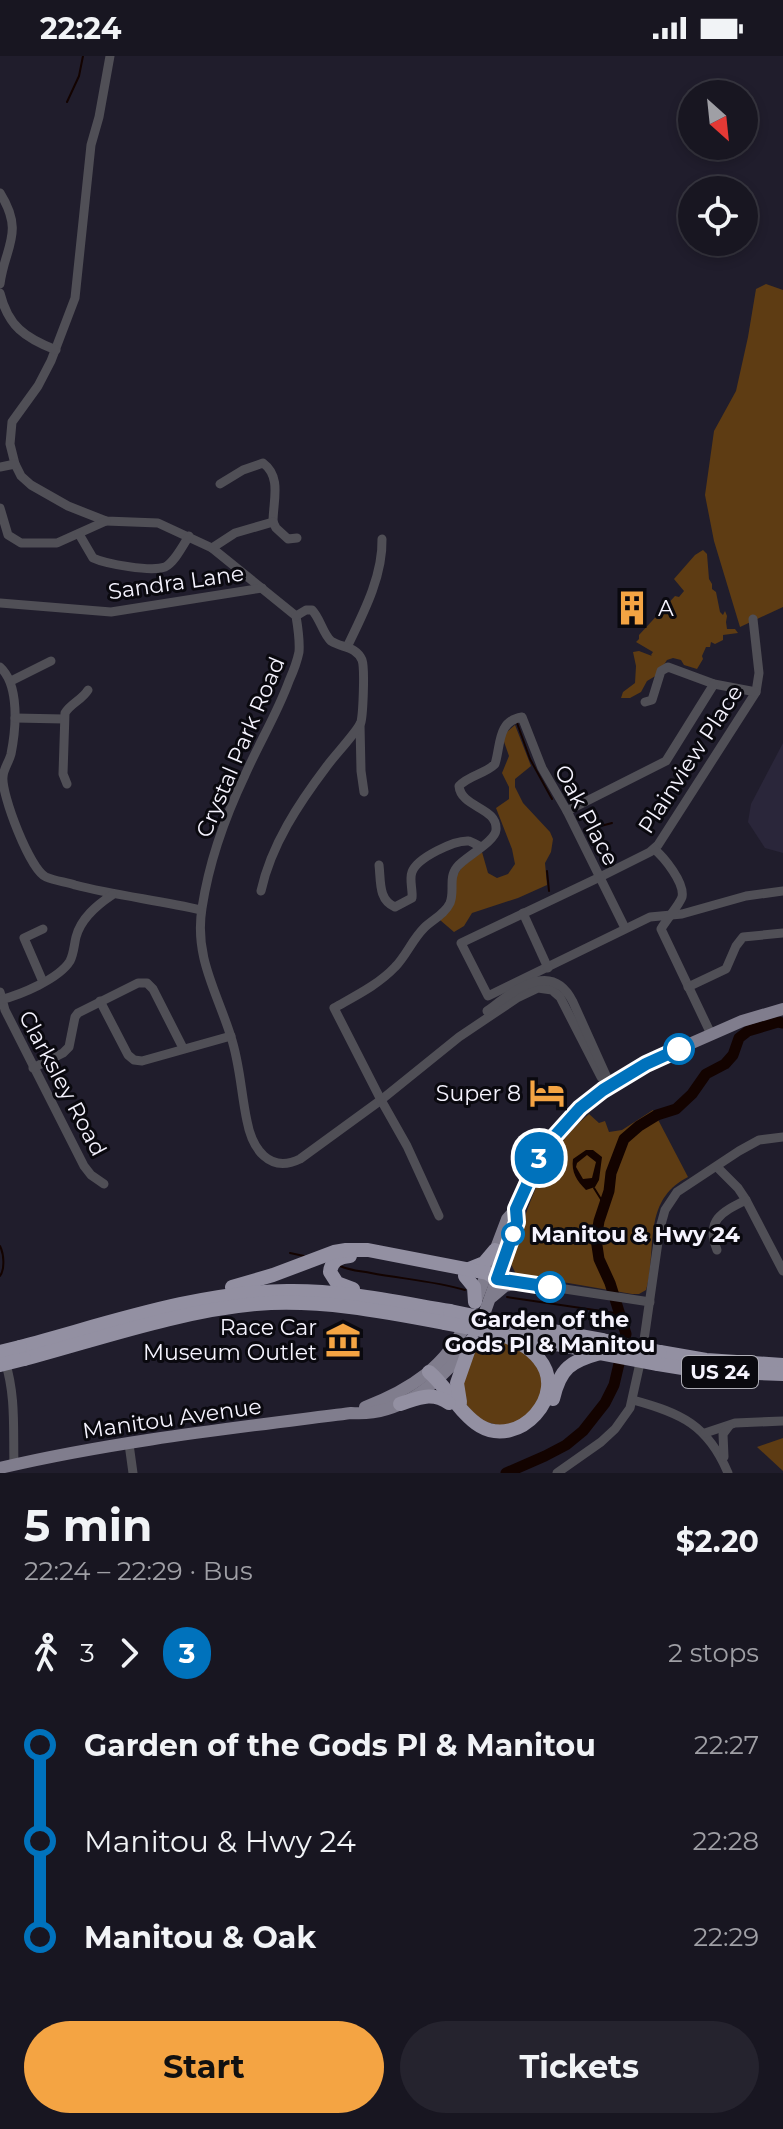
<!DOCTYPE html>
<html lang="en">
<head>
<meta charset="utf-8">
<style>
	body { margin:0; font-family:Montserrat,sans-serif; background:#25232e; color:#f1f3f6; height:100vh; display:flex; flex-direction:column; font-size:30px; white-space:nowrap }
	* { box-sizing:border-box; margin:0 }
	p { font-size:26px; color:#9f9fa5 }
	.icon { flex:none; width:44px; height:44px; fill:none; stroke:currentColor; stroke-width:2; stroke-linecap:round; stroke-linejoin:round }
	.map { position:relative; height:1417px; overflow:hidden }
	.sheet { display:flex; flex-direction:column; background:#181621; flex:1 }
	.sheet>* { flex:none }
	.badge { padding:0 16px; border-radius:26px; font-size:28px; line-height:52px }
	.needle { width:52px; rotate:153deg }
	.controls { position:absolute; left:678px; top:24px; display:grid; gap:16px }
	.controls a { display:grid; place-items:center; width:80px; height:80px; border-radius:50%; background:#181621; box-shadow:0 4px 12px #0003,0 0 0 2px #36353f; font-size:40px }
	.map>.badge { position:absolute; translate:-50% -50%; box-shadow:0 0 0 4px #fff }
	.legs { display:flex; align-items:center; gap:12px; height:88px; padding:0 24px; font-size:26px }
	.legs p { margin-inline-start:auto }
	.headline { display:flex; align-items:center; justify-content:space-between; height:136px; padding:0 24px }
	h1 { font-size:44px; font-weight:700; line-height:60px }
	.primary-button { display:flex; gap:16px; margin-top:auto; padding:16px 24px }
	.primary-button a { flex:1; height:92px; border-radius:48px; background:#f4a443; color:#111; font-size:32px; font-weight:700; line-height:92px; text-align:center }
	.primary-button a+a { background:#25232e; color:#f1f3f6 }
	ul { padding:0 24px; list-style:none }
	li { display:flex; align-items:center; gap:28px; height:96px; font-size:30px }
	li i { display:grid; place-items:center; width:12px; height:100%; margin:0 10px; background:currentColor }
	li i::after { content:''; width:20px; height:20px; margin:-10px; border:6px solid; border-radius:50%; background:#181621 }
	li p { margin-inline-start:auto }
	li:first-child i { background:linear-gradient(#0000 50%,currentColor 0) }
	li:last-child i { background:linear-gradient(currentColor 50%,#0000 0) }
	.status { display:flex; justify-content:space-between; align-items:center; height:56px; padding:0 40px; background:#181621; direction:ltr }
	.status svg { height:22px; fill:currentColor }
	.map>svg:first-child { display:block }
</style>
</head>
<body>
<div class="status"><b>22:24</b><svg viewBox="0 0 49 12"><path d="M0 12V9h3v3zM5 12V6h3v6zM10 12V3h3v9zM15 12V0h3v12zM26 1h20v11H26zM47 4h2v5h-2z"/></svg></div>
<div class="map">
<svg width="783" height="1417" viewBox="0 0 783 1417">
	<rect width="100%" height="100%" fill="#201d2c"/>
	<path fill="#2a263a" d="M783,687v110l-18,-5 -17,-26 3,-18z"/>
	<g fill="#5e3c13">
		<path d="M766,228l17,6v317l-43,20 -26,-86 -9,-46 9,-64 22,-40 12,-54 8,-48z"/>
		<path d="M703,494l4,4 2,25 3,5v5l4,3 4,20 3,3 2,-4 2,5 -1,6 1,7h8l3,4 -15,2v5l-8,4 -4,-2 -1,5h-4l-4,9 1,3 -6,10 -13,-4 -3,-5 -8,-2 -6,2 -10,15 -10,6 -6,11 -11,6h-9l2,-6 12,-9 1,-17 -3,-14 6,-1 13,5 -1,-1 2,-3 -17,-10 3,-3v-4l36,-39 4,1 5,-6 -10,-12 21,-24z"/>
		<path d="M515,669l16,41 -16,13v8l8,16 27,29 3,7 -2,13 -6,11 2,22 -29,13 -46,15 -8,13 -10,6 -14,-12 16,-43 6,-10 20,-15 6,21 9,5 11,-4 7,-10 -3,-15 -16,-41 13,-9v-12l-7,-14 7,-17 -7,-20z"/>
		<path d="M653,1054l35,67c-47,24 -30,72 -42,113l-7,4h-7l-116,-20 -5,-10v-5c19,-56 30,-105 78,-145l10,9 6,-2 4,11 13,-2z"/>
		<path d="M503,1285l37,22 5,29 -15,25 -25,10 -26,-7 -17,-21c4,-35 0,-51 41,-58z"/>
		<path d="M783,1382v33l-26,-24z"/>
	</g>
	<path fill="#130300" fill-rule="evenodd" d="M586,1094h7l9,7 -3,23 -4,7 -9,3c-9,-9 -15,-18 -13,-31zM587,1099l9,7 -4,16 -9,1 -7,-12 1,-4z"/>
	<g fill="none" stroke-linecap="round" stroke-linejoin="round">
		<g stroke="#130300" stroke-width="2">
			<path d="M67,46l12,-26 4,-20"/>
			<path d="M517,667l13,36 22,40"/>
			<path d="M597,771l15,-4"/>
			<path d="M547,815l2,20"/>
			<path d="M594,1132l10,16"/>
			<path d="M0,1190c4,8 5,23 0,30"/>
			<path d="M290,1197l14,3"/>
			<path d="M340,1210c11,5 21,5 31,7 32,6 63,8 94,17"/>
			<path d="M507,1241l108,16 6,4"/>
		</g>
		<path stroke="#130300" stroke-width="11" d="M506,1417l39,-17 21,-11 17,-14 22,-28 9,-18 12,-51 -16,-51 -11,-24 -3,-20 3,-18 10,-30 2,-18 13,-34 15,-13 18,-11 19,-6 16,-15 14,-20 19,-10 8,-9 6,-17 9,-7 30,-9 5,1"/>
		<g stroke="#504f56" stroke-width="9">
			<path d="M110,0l-11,61 -8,28 -16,153 -24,63 -13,25 -26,36 -2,22 5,20 6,12 10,9 37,21 38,15 52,2 54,25 84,68c2,12 4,24 3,36 -2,10 -6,20 -10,29 -12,33 -30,62 -44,94 -20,42 -36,87 -43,133 -8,49 15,84 29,129 9,27 10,56 16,84 5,27 22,53 53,38l81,-59 78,-63 58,-39 21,-10 14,2 8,7 41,80 9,9"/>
			<path d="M0,137c25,40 5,53 0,91"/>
			<path d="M0,237c8,33 25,45 56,57"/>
			<path d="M0,411l15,-3"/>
			<path d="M220,428l23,-14 20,-7c19,14 10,38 10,59"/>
			<path d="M0,452l8,27 13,8h36l49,-22"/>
			<path d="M273,466l3,6 12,11 9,-1"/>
			<path d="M79,478l14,24c13,6 58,14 72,9 10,-5 18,-22 24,-31"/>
			<path d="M212,492l23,-15 38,-11"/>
			<path d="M0,547l111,9 151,-24"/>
			<path d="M753,563l6,54 -3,19 -98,153 -8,7 -50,25 -139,66 27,53 162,-79 32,-3 64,-18 37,-5"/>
			<path d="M347,591c16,-33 36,-71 35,-108"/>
			<path d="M0,611c20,18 16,62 11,87 -2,8 -8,16 -8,23 -2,17 27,93 43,100 9,4 20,5 29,8 42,11 84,15 126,25"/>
			<path d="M11,625l40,-20"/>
			<path d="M645,646l7,-2 9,-29 7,-4 46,17 42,8"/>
			<path d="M15,662l49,1"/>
			<path d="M360,668l1,47 3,21"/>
			<path d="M67,728l-4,-10 2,-61c6,-10 17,-13 23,-23"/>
			<path d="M567,755l99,-50 48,-77"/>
			<path d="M654,793c10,8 31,34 28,48 -2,7 -16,23 -21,32l50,105"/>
			<path d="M379,809c2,16 -1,35 16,42l17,-9c1,-8 -3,-18 0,-26 5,-14 42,-32 57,-31 1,0 10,5 12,6"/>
			<path d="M261,835c10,-46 38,-88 66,-125 7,-10 31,-35 34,-44 2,-9 4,-54 1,-62 -6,-14 -20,-12 -31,-19 -8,-7 -11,-23 -19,-31h-6l-10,6"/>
			<path d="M523,857l25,55"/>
			<path d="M43,926l-19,-44 19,-9"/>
			<path d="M688,931l38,-18 10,-23 7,-9 40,-4"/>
			<path d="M0,936l5,18 79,156 7,9 13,9"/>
			<path d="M0,944c20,-5 59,-21 70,-39 4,-8 4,-16 6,-24 5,-19 21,-32 36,-42"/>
			<path d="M100,945l28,54 6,5 8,1 89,-25"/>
			<path d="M487,955c26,-19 64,-53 86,-9l36,80"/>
			<path d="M33,1012l30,-15 6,-6 6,-30 3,-4 60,-30h9l6,6 30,59"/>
			<path d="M717,1111l21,21 8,12 37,71"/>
			<path d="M439,1160l-32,-70 -26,-46 -47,-92c21,-12 44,-23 61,-41 11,-11 17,-27 29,-39 8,-8 21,-14 26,-25 5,-12 -2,-25 7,-36 8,-10 38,-25 39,-37 2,-23 -35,-22 -37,-44 10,-11 26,-12 36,-22 6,-19 2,-43 27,-47l20,51 25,43 58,117"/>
			<path d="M717,1194c-12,-30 5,-38 29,-50"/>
			<path d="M519,1226l131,20"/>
			<path d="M5,1305c11,35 8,68 9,104"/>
			<path d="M633,1344c48,13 75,25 95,73"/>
			<path d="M705,1377l30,-10 48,-2"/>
			<path d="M129,1388l4,29"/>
			<path d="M724,1401l-1,-23 6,-8"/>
			<path d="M557,1417l44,-31 14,-13 15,-21 12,-54 18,-126 5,-18 12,-18 62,-41 20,-11 24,-3"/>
		</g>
		<g stroke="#807d8d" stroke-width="12">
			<path d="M492,1241l13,-11 19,-4"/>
			<path d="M476,1245l31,-82 9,-10 13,-31 17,-30 21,-26 23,-23 38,-25 41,-21 73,-32 41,-12"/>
			<path d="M481,1267l36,-101 -1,-13"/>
			<path d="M365,1351c45,-17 82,-41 102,-86"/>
			<path d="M0,1412c115,-27 234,-40 351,-55 49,4 89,-31 117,-67"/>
		</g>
		<g stroke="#9390a2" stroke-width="14">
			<path d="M350,1200c-11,1 -19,5 -20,16l7,11 16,6"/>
			<path d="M469,1213l15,-6 11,-13"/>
			<path d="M465,1220l9,11 1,15"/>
			<path d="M232,1231l41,-12 61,-23 12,-2h22l119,23 10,6"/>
			<path d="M503,1266l99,18"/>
			<path d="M514,1280l82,16"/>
			<path d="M20,1291c87,-23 176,-55 267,-56 55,-1 109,11 163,20"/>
			<path d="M660,1296l46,8 77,5"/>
			<path d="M24,1303c75,-20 155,-48 232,-55 64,-5 126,7 189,19"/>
			<path d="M658,1308l43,7 82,3"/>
			<path d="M429,1316c18,15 32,43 51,54 39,23 89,-31 59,-67 -10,-13 -26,-20 -41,-26"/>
			<path d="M553,1343c7,-31 18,-38 47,-46"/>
			<path d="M460,1346l-3,-19 15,-43"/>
			<path d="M400,1348c19,-6 32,-13 49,-1"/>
		</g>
		<g stroke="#9390a2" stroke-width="14">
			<path d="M450,1255l53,11"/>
			<path d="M445,1267l53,10"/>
			<path d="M602,1284l58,12"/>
			<path d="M0,1296l20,-5"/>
			<path d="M600,1297l58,11"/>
			<path d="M0,1309l24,-6"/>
		</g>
	</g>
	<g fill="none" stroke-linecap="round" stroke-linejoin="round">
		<g stroke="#fff" stroke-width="18">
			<path id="line-1" d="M550,1231l-53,-8 20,-57 -1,-13 23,-51 14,-20 27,-30 23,-18 43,-26 33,-15"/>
		</g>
		<use href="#line-1" stroke="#0072bc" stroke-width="12"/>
	</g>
	<defs>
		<g id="building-bare" transform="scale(2.76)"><path d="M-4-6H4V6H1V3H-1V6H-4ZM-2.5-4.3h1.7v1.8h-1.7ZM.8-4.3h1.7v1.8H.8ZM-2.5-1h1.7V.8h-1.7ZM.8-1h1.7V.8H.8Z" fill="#f4a443" stroke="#0a090f" stroke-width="2.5" paint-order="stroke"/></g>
		<g id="hotel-bare" transform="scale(2.76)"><path d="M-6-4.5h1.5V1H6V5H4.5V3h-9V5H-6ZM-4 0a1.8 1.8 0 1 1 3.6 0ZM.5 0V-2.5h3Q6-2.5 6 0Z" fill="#f4a443" stroke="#0a090f" stroke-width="2.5" paint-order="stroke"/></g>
		<g id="museum-bare" transform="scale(2.76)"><path d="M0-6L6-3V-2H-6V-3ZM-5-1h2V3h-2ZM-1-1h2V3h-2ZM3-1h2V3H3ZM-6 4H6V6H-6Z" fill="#f4a443" stroke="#0a090f" stroke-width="2.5" paint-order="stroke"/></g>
	</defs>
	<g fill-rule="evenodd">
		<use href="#building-bare" x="632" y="552"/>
		<use href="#hotel-bare" x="547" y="1037"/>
		<use href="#museum-bare" x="343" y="1284"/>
	</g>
	<g fill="#fff" stroke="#0072bc" stroke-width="4">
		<circle cx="679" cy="993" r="14"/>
		<circle cx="513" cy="1178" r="10"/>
		<circle cx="550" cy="1231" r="14"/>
	</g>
	<g text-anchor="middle" stroke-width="6" stroke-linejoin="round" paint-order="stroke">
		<rect fill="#0a090f" stroke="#aeadb6" stroke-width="2" x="682" y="1300" width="76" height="32" rx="6"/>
		<g font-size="20" font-weight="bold" fill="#f5f3fe">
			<text x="720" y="1323">US 24</text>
		</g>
		<g font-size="22" fill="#f5f3fe" stroke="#0a090f">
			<text transform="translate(176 526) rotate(-8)" y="8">Sandra Lane</text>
			<text transform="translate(240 691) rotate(-67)" y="8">Crystal Park Road</text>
			<text transform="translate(690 703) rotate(-57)" y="8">Plainview Place</text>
			<text transform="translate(587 759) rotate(62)" y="8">Oak Place</text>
			<text transform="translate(63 1027) rotate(62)" y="8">Clarksley Road</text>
			<text transform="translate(172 1362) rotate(-8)" y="8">Manitou Avenue</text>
		</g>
		<g font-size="22" fill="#f5f3fe" stroke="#0a090f" text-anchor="end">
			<text x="658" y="560" text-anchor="start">A</text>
			<text x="521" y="1045">Super 8</text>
			<text x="317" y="1279">Race Car<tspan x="317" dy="25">Museum Outlet</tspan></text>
		</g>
		<g font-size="22" font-weight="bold" fill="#f5f3fe" stroke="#0a090f" text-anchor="start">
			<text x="531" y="1186">Manitou &amp; Hwy 24</text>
			<text x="550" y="1271" text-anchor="middle">Garden of the<tspan x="550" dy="25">Gods Pl &amp; Manitou</tspan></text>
		</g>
	</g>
</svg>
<div class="controls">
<a><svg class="needle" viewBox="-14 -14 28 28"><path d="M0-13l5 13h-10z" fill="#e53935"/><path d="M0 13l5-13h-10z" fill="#9f9fa5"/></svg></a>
<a><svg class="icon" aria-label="locate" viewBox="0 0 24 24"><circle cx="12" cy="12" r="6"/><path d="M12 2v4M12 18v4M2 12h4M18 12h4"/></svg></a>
</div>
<b class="badge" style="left:539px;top:1102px;background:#0072bc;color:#fff">3</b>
</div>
<section class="sheet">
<div class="headline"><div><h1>5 min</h1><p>22:24 – 22:29 · Bus</p></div><b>$2.20</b></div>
<div class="legs"><svg class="icon" aria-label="walk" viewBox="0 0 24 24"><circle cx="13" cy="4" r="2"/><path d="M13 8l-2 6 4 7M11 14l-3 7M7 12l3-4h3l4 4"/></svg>3<svg class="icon" aria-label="forward" viewBox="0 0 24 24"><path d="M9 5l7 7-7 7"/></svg><b class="badge" style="background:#0072bc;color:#fff">3</b><p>2 stops</p></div>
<ul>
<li><i style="color:#0072bc"></i><b>Garden of the Gods Pl &amp; Manitou</b><p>22:27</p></li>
<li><i style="color:#0072bc"></i><span>Manitou &amp; Hwy 24</span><p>22:28</p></li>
<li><i style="color:#0072bc"></i><b>Manitou &amp; Oak</b><p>22:29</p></li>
</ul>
<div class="primary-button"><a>Start</a><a>Tickets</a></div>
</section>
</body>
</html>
